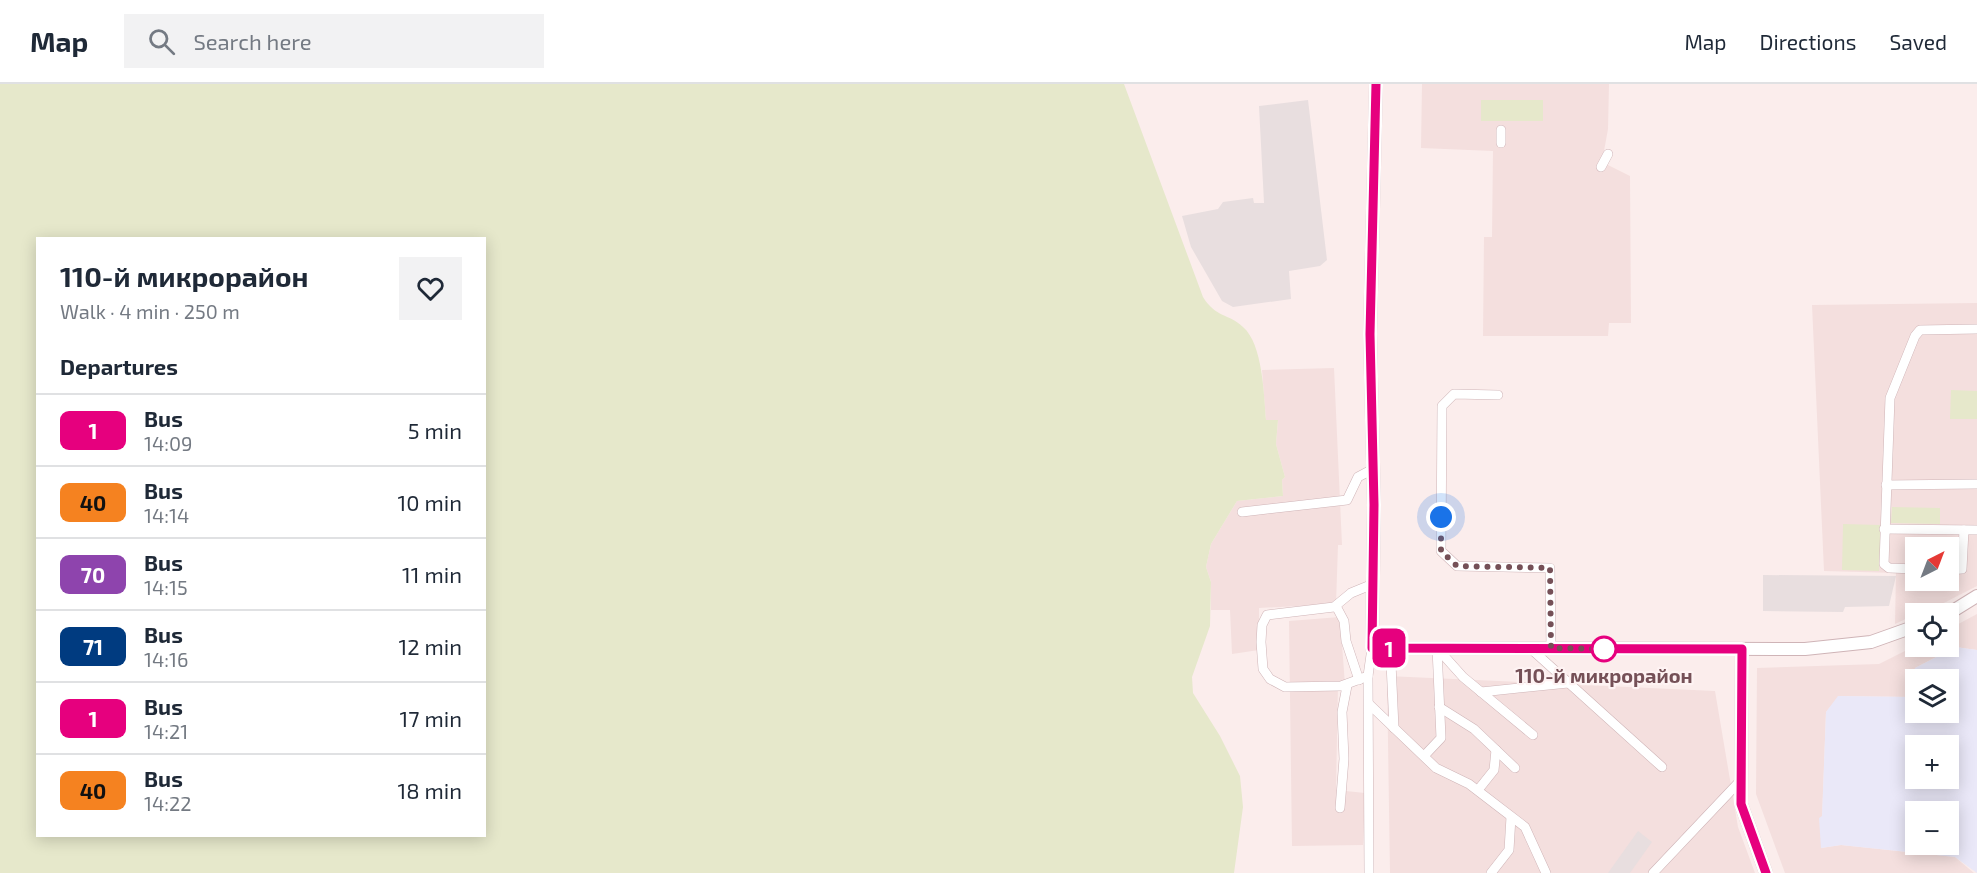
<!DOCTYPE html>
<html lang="en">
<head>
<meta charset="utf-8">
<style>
	body { margin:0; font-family:"Exo 2",sans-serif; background:#f2f2f3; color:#1f2937; height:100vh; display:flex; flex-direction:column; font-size:22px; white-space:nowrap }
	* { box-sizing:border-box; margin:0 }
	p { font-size:20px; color:#747a83 }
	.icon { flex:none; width:33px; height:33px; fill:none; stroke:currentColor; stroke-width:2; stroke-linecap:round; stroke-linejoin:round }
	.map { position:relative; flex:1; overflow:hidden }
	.side { position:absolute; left:36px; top:153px; width:450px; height:600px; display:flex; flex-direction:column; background:#fff; border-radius:0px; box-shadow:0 3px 15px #0003 }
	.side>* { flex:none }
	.badge { padding:0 12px; border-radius:9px; font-size:21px; line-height:39px }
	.needle { width:39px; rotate:42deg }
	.tools { position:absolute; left:1905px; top:453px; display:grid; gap:12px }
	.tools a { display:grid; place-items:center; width:54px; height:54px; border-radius:0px; background:#fff; box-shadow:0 3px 15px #0003; font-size:30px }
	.you { position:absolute; width:30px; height:30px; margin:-15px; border:4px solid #fff; border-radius:50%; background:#1a73e8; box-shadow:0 0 0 9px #1a73e833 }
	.map>.badge { position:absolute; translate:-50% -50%; box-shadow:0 0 0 3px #fff }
	h2 { padding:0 24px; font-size:22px; line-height:54px }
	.round { display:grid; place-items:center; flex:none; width:63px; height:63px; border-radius:0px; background:#f2f2f3 }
	.overview { display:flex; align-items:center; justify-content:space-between; height:102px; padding:0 24px }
	h1 { font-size:28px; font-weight:700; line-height:45px }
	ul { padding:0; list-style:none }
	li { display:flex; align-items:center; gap:18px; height:72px; padding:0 24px; border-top:2px solid #e0e1e3 }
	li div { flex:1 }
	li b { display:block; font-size:22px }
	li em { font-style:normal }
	li .badge { min-width:66px; font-weight:700; text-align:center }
	header { display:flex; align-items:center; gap:36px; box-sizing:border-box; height:84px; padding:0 30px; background:#fff; border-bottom:2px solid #e0e1e3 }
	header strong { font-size:28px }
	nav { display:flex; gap:33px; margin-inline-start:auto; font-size:21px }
	.search { width:420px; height:54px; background:#f2f2f3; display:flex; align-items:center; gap:15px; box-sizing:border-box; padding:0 21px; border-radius:0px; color:#747a83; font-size:22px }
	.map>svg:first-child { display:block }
</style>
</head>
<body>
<header>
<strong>Map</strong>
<div class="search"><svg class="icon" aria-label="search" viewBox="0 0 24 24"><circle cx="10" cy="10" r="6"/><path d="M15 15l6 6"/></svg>Search here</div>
<nav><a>Map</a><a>Directions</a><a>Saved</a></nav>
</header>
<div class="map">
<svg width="1977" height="789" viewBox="0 0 1977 789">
	<rect width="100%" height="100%" fill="#fbedec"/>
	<g fill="#f4dfde" fill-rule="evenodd">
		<path d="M1422,0h187l-1,45 -6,33 28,14 1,147h-22l-1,13h-125l1,-99h8l1,-86 -72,-3z"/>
		<path d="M1977,219v283l-45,23 -16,5 -21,10 1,-51 -72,-2 -12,-266zM1916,464h32v32h-32z"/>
		<path d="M1334,284l8,177h-4l-2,59 -77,4v42l-27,4 -2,-44h-19v-28l-5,-15 5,-23 26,-43 46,-5 -1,-16 3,-3 -9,-33 2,-23h-12l-4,-51z"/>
		<path d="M1977,530v36l-22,-3 -40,21 -2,29 -74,-1 -13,16 -5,136 20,-3 114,12 19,16h-189l-29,-79 1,-126 122,-4 36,-18h33l1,-17z"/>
		<path d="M1340,533l5,68h-7l-2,105 29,3 -2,52 -71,1 -3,-225z"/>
		<path d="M1387,592l328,15 23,136 17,46h-365z"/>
	</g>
	<g fill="#e8dedf">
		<path d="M1308,16l19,160 -7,6 -31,5 2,28 -58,8 -11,-6 -31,-54 -9,-31 36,-7 5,-7 30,-4 1,5h10l-5,-97z"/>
		<path d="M1763,491l133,1 -7,30 -44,1 -2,5 -80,-1z"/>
		<path d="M1638,747l14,11 -22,31h-22z"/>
	</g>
	<path fill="#eae8f8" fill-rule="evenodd" d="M1956,563l21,3v223l-22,-16 -114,-12 -20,3 -2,-30 3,-2 4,-104 12,-16 75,1 2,-29zM1916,596h32v32h-32zM1916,662h32v32h-32zM1916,728h32v32h-32z"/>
	<g fill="#e6e8cb" fill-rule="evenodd">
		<path d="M0,0h1124l79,213c13,21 25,16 40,30 20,17 21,69 23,93h12l-2,24 9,33 -3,3 1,16 -46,5 -26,43 -5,23 5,15 -1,44 -18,51 1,16 27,43 20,40 3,31 -9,66h-1234zM38,154h446v598h-446z"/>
		<rect x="1481" y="16" width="62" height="21"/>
		<path d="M1951,306l26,1v28h-27z"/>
		<path d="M1892,423l48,1v16l-49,-1z"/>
		<path d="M1843,440l38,1 -2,46 -37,-1z"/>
	</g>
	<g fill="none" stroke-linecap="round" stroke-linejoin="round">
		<g stroke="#cfb4b7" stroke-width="10">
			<g id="minor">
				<path d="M1501,59v-13"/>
				<path d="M1601,83l7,-13"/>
				<path d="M1498,311l-44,-1 -12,12 -1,145 16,15 93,2 1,80"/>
				<path d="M1886,401l91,-1"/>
				<path d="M1242,428l105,-12 11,-23 15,-8"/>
				<path d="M1884,445l93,1"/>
				<path d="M1916,485l-27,-1 -5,-4 6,-166 25,-62 5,-6 57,-1"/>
				<path d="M1948,486l14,-1 2,-39"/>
				<path d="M1336,522l8,15 2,20 13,39"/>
				<path d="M1380,564l11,15 3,65"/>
				<path d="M1437,564l26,29 70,58"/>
				<path d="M1530,564l132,119"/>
				<path d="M1368,592l-27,10 -56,1 -15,-8 -7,-10 -2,-27 1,-17 5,-10 67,-8 17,-14 22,-9"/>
				<path d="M1481,608l87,-9"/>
				<path d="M1369,620l67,64 33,16 56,43 21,46"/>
				<path d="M1439,623l35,22 41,39"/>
				<path d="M1424,672l17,-18 -4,-90"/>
				<path d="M1478,706l16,-20 2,-20"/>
				<path d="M1340,724l4,-49 -2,-47 5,-26"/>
				<path d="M1369,789l-1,-197 4,-28"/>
				<path d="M1491,789l18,-23 2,-33"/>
				<path d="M1653,789l88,-93"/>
			</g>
		</g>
		<g stroke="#cfb4b7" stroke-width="14">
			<g id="tertiary">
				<path d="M1376,0l-6,250 4,171 -2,143 433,1 66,-7 45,-16"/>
				<path d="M1948,530l29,-18"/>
				<path d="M1742,565l-1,155 25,69"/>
			</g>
		</g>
		<use href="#minor" stroke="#fff" stroke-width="9"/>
		<use href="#tertiary" stroke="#fff" stroke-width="12"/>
	</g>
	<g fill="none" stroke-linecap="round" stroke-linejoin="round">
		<g stroke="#fff" stroke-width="14">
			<path id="line" d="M1376,0l-6,250 4,171 -2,143 370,1 -1,155 25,69"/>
		</g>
		<use href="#line" stroke="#e6007e" stroke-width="9"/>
		<path stroke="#755057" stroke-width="6" stroke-dasharray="0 10.8" d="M1441,433v34l16,15 93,2 1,80 61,1h-8"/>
	</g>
	<circle fill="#fff" stroke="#e6007e" stroke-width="3" cx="1604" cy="565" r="12"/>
	<g text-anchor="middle" stroke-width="4.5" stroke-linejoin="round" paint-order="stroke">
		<g font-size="20" font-weight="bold" fill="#755057" stroke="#fef3f3">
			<text x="1604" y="599">110-й микрорайон</text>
		</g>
	</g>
</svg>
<div class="tools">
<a><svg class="needle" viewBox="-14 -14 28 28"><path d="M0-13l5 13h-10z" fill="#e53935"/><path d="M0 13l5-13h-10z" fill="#747a83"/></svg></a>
<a><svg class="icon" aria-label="locate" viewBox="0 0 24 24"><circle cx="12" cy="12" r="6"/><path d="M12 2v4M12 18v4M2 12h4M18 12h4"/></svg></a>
<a><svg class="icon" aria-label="layers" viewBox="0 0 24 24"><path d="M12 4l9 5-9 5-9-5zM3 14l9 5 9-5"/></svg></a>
<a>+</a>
<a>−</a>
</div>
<div class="you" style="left:1441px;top:433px"></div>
<b class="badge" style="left:1389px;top:564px;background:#e6007e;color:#fff">1</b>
<section class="side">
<div class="overview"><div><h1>110-й микрорайон</h1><p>Walk · 4 min · 250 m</p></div><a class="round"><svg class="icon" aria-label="heart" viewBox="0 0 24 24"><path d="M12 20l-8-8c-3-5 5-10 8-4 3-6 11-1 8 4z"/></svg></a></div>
<h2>Departures</h2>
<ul>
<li><span class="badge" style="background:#e6007e;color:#fff">1</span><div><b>Bus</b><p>14:09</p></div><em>5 min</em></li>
<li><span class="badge" style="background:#f58220;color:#111">40</span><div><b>Bus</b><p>14:14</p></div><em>10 min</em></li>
<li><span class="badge" style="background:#8e44ad;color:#fff">70</span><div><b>Bus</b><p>14:15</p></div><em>11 min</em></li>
<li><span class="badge" style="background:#003b80;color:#fff">71</span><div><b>Bus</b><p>14:16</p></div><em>12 min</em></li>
<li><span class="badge" style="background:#e6007e;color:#fff">1</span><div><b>Bus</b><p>14:21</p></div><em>17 min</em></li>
<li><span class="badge" style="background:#f58220;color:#111">40</span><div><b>Bus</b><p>14:22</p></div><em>18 min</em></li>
</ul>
</section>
</div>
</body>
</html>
